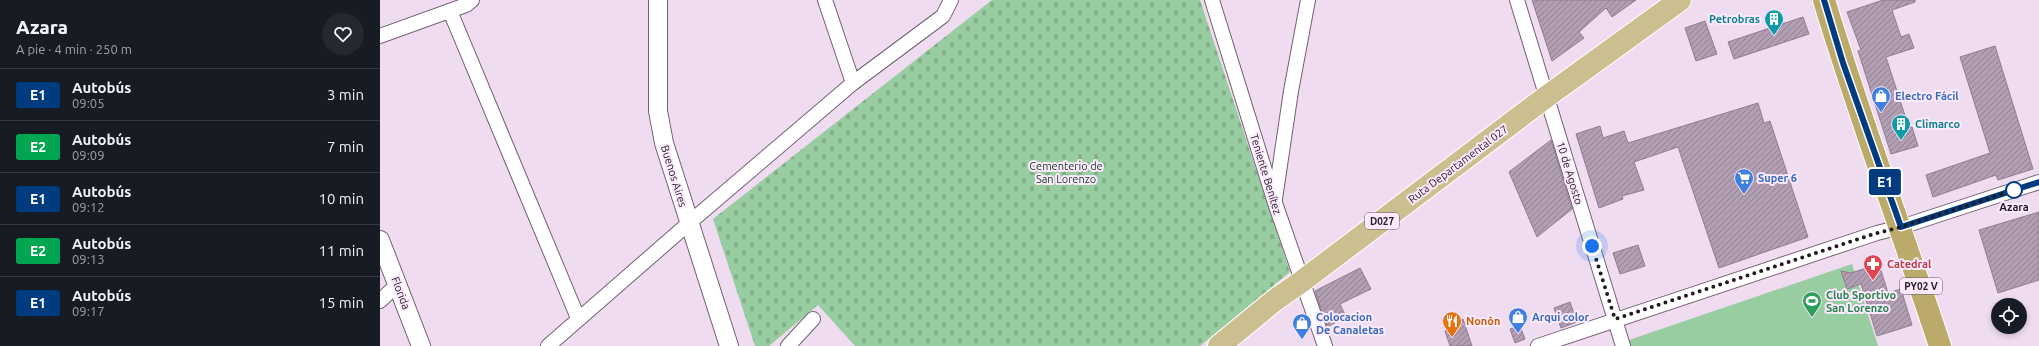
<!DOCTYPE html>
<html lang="es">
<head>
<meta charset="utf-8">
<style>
	body { margin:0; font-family:Ubuntu,sans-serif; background:#242831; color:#f1f3f6; height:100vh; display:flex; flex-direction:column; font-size:15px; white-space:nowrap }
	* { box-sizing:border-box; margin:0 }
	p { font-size:13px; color:#9ea1a6 }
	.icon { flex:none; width:22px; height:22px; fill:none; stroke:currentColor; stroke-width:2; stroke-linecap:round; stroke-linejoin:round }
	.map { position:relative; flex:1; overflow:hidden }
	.side { display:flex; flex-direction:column; background:#171b24; width:380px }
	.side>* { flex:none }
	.badge { padding:0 8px; border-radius:3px; font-size:14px; line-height:26px }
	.tools { position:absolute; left:1611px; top:298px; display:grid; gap:8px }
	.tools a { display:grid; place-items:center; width:36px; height:36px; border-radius:50%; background:#171b24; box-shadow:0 2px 6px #0003; font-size:20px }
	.you { position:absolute; width:20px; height:20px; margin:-10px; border:3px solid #fff; border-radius:50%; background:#1a73e8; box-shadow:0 0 0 6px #1a73e833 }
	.map>.badge { position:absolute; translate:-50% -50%; box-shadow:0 0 0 2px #fff }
	.round { display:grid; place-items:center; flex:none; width:42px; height:42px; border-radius:21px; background:#242831 }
	.headline { display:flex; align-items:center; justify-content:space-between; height:68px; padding:0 16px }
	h1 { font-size:19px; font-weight:800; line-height:30px }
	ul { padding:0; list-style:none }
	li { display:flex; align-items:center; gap:12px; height:52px; padding:0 16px; border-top:1px solid #363941 }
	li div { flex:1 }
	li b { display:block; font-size:15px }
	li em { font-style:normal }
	li .badge { min-width:44px; font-weight:700; text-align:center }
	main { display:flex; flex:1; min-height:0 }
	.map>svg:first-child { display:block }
</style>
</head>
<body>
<main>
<section class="side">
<div class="headline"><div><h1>Azara</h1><p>A pie · 4 min · 250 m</p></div><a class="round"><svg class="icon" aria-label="heart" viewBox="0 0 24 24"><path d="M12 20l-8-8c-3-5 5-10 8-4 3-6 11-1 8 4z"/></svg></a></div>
<ul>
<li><span class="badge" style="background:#003b80;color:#fff">E1</span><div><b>Autobús</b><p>09:05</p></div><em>3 min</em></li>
<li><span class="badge" style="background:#00a651;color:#fff">E2</span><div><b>Autobús</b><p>09:09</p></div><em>7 min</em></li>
<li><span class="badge" style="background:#003b80;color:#fff">E1</span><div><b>Autobús</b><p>09:12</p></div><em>10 min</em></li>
<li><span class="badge" style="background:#00a651;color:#fff">E2</span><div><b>Autobús</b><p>09:13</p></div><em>11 min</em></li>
<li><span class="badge" style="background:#003b80;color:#fff">E1</span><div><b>Autobús</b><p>09:17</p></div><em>15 min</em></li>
</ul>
</section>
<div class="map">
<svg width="1659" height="346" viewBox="0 0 1659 346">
	<defs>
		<pattern id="cemetery-stones" width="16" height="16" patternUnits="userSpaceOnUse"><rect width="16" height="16" fill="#98cca1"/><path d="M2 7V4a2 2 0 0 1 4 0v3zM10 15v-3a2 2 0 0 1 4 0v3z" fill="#83af8a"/></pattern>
		<pattern id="building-hatch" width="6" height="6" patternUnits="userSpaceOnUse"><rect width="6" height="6" fill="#b19eb2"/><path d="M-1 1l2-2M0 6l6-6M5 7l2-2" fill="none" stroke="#908090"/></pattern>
	</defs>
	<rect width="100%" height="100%" fill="#f0dcf1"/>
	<path fill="url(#cemetery-stones)" d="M612,0h208l90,272 -90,74h-345l-37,-41 -49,41h-14l-42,-127z"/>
	<path fill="#98cca1" d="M1472,264l26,82h-250l-2,-5z"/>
	<g fill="url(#building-hatch)" stroke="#8f7d90">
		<path d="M1152,0h104l-24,17 -6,-9 -27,24 5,6 -32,23z"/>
		<path d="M1503,0h32v2l-23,8 9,27 8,-3 5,14 -28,9 23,71 3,-1 6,19 -27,8 -33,-103 3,-1 -14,-38z"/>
		<path d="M1423,17l6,17 -75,25 -6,-17z"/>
		<path d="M1325,21l12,33 -21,7 -11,-33z"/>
		<path d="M1615,46l38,123 -35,11 -2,-5 -63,22 -7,-22 64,-22 -30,-96z"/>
		<path d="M1378,103l6,20 6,-2 38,116 -89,31 -41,-121 -44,15 10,28 -22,6 1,3 -24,9 -23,-74 24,-8 3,12 21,-7 4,12z"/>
		<path d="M1171,140l21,69 -35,28 -28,-65z"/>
		<path d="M1659,212v68l-41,13 -19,-63z"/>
		<path d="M1258,245l7,21 -25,8 -7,-21z"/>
		<path d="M1499,264l9,29 13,-4 11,36 -35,11 -16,-52 -14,5 -6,-18 10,2z"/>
		<path d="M980,268l11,21 -31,15 6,13 -19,10 -12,-36z"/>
		<path d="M1190,302l7,20 -16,6 -7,-20z"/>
		<path d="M1083,319l9,27h-22l-5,-15 8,-3 -1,-5z"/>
		<path d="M1140,326l5,13 -10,4 -5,-14z"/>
	</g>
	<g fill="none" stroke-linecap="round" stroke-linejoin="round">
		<g stroke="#736174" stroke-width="16">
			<g id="minor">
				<path d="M445,0l28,83"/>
				<path d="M832,0l63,203 50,143"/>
				<path d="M1137,0l106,346"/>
				<path d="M70,11l128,307"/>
				<path d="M0,36l86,-31 6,-5"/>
				<path d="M895,199l16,-108 17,-91"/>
				<path d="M0,301l18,-17"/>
				<path d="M168,346l141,-123 164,-140 90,-67 8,-16"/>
				<path d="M408,346l25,-27"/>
				<path d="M1158,346l339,-113 24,-6 138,-45"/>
			</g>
		</g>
		<g stroke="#736174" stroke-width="20">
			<g id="tertiary">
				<path d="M278,0v111l6,32 65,203"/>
				<path d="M0,240l41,106"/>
			</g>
		</g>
		<g stroke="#fff" stroke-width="24">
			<path id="primary" d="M839,346l56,-46 26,-18 245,-185 134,-97"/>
		</g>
		<g stroke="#fff" stroke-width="24">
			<path id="trunk" d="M1444,0c35,116 78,231 116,346"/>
		</g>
		<use href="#minor" stroke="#fff" stroke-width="14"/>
		<use href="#tertiary" stroke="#fff" stroke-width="18"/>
		<use href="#primary" stroke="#ccbf8f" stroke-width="22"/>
		<use href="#trunk" stroke="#bbaa6a" stroke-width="22"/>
	</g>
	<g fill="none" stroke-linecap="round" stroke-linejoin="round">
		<g stroke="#fff" stroke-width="9">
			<path id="line" d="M1444,0l19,63 58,164 138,-45"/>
		</g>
		<use href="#line" stroke="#003b80" stroke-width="6"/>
		<path stroke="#211a22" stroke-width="4" stroke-dasharray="0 7.2" d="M1212,246l23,73 262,-86 24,-6 113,-37"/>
	</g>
	<defs>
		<g id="building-pin" transform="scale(1)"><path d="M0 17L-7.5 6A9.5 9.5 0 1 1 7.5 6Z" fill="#0f9aa8" stroke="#fde9fe"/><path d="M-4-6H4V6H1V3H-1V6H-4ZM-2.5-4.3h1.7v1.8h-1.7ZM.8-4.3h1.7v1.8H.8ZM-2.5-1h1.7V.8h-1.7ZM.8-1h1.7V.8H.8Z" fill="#fff"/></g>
		<g id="shop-pin" transform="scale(1)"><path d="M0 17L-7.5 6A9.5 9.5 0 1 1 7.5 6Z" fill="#3f7fe0" stroke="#fde9fe"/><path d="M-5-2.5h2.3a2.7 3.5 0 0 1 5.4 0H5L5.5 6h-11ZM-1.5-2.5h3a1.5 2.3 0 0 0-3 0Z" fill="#fff"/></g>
		<g id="supermarket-pin" transform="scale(1)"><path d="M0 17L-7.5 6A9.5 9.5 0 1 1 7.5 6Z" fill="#3f7fe0" stroke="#fde9fe"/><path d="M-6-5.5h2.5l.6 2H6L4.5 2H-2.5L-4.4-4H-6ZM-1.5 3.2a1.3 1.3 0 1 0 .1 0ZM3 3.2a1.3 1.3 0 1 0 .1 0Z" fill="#fff"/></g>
		<g id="pharmacy-pin" transform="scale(1)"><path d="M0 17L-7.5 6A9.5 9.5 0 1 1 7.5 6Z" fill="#e0444e" stroke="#fde9fe"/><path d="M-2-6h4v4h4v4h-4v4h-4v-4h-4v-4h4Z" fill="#fff"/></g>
		<g id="stadium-pin" transform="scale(1)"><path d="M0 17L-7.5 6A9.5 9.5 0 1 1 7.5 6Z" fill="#2e9e5b" stroke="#fde9fe"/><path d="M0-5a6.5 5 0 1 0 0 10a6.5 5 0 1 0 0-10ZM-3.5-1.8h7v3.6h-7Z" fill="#fff"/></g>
		<g id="restaurant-pin" transform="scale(1)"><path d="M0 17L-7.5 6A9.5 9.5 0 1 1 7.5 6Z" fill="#e8710a" stroke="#fde9fe"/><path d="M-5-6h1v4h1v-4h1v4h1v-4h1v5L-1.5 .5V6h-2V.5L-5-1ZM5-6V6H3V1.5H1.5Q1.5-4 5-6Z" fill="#fff"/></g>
	</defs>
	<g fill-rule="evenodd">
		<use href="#building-pin" x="1394" y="19"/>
		<use href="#shop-pin" x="1501" y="96"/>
		<use href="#building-pin" x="1521" y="124"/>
		<use href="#supermarket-pin" x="1364" y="178"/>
		<use href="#pharmacy-pin" x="1493" y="264"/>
		<use href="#stadium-pin" x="1432" y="301"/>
		<use href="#shop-pin" x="1138" y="317"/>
		<use href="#restaurant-pin" x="1072" y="321"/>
		<use href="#shop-pin" x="922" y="323"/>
	</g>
	<circle fill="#fff" stroke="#003b80" stroke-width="2" cx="1634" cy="190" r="8"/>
	<g text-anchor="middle" stroke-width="4" stroke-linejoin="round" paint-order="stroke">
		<g fill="#fde9fe" stroke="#635864" stroke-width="1">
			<rect x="985" y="213" width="34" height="16" rx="3"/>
			<rect x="1520" y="278" width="42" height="16" rx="3"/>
		</g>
		<g font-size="10" font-weight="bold" fill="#211a22">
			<text x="1002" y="225">D027</text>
			<text x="1541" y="290">PY02 V</text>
		</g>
		<g font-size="11" font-weight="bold" fill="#0d838f" stroke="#fde9fe" text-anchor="end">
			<text x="1380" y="23">Petrobras</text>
			<text x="1535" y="128" text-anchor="start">Climarco</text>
		</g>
		<g font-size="11" font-weight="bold" fill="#366cbe" stroke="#fde9fe" text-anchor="start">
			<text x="1515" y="100">Electro Fácil</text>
			<text x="1378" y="182">Super 6</text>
			<text x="936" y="321">Colocacion<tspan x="936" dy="13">De Canaletas</tspan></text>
			<text x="1152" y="321">Arqui color</text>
		</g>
		<g font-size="11" fill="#211a22" stroke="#fde9fe">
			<text transform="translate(1078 164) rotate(-37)" y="4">Ruta Departamental 027</text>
			<text transform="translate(1190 173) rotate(73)" y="4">10 de Agosto</text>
			<text transform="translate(886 174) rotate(73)" y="4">Teniente Benítez</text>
			<text transform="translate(294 176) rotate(73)" y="4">Buenos Aires</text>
			<text transform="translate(21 293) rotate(69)" y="4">Florida</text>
		</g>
		<g font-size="11" fill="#113c1d" stroke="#fde9fe">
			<text x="686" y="170">Cementerio de<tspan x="686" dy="13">San Lorenzo</tspan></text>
		</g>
		<g font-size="11" font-weight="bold" fill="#211a22" stroke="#fde9fe">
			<text x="1634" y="211">Azara</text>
		</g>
		<g font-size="11" font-weight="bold" fill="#be3a42" stroke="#fde9fe" text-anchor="start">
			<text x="1507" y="268">Catedral</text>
		</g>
		<g font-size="11" font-weight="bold" fill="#27864d" stroke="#fde9fe" text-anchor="start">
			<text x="1446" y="299">Club Sportivo<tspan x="1446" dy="13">San Lorenzo</tspan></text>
		</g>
		<g font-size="11" font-weight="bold" fill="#c56008" stroke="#fde9fe" text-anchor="start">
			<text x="1086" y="325">Nonôn</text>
		</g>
	</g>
</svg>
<div class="tools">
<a><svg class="icon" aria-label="locate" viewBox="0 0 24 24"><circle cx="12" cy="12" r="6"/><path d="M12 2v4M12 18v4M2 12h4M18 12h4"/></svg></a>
</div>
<div class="you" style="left:1212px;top:246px"></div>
<b class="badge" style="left:1505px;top:182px;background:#003b80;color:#fff">E1</b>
</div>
</main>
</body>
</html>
